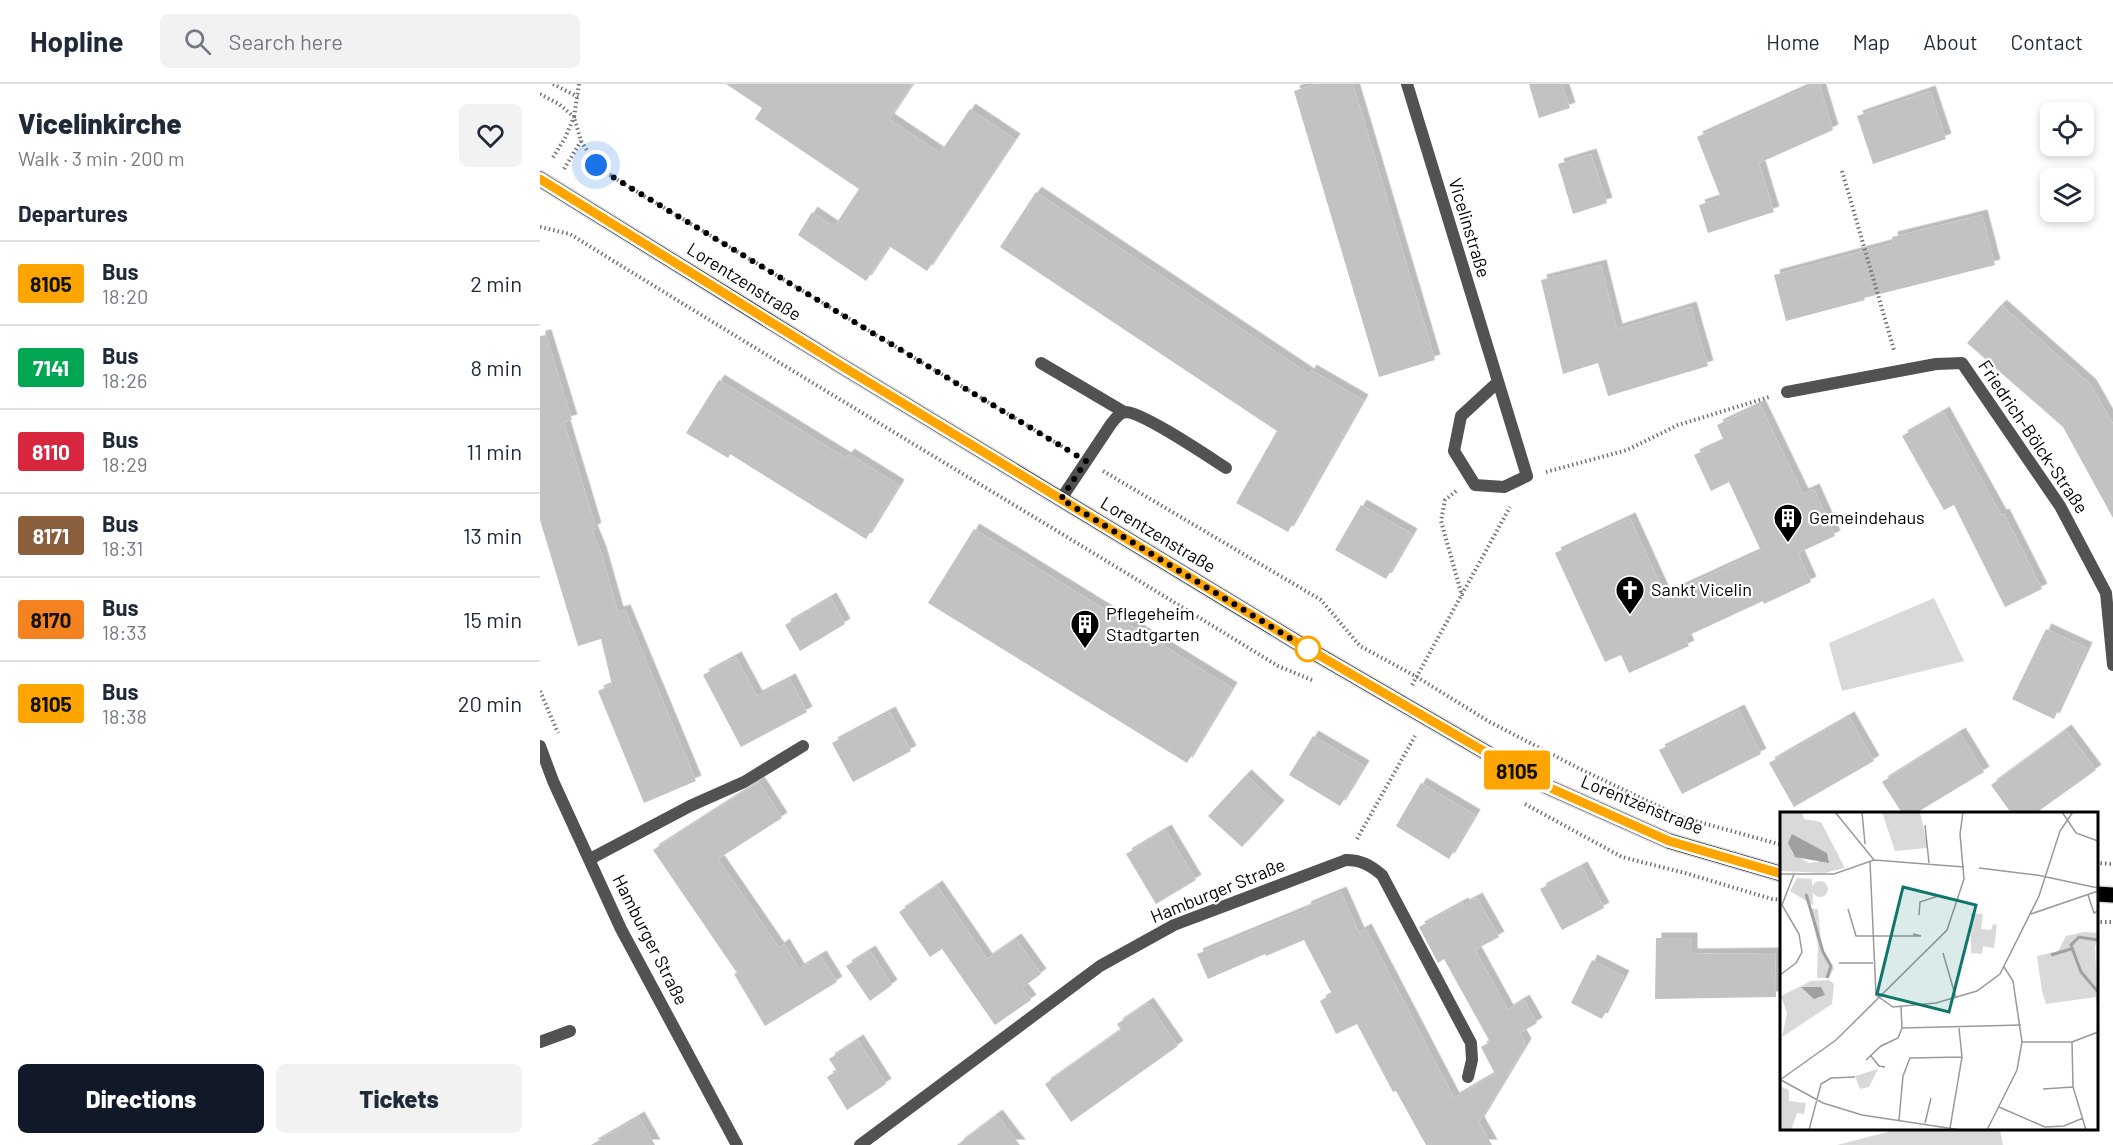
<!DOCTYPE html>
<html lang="en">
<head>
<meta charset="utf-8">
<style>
	body { margin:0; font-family:Barlow,sans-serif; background:#f2f2f3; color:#1f2937; height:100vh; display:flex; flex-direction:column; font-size:22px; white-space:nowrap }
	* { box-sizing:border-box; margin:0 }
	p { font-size:20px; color:#747a83 }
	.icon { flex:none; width:33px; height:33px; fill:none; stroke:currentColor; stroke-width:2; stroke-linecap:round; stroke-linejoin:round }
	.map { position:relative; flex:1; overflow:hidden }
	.drawer { display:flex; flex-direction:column; background:#fff; width:540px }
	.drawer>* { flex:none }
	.badge { padding:0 12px; border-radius:4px; font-size:21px; line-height:39px }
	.tools { position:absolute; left:1500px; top:18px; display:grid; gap:12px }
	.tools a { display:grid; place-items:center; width:54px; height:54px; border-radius:9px; background:#fff; box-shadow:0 3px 9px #0003; font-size:30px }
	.you { position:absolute; width:30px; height:30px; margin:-15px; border:4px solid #fff; border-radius:50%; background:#1a73e8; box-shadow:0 0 0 9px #1a73e833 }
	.map>.badge { position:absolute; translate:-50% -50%; box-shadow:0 0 0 3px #fff }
	h2 { padding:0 18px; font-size:22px; line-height:54px }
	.round { display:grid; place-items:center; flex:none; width:63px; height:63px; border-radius:9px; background:#f2f2f3 }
	.overview { display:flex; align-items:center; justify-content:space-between; height:102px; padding:0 18px }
	h1 { font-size:28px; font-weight:800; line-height:45px }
	.action { display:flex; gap:12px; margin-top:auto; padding:12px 18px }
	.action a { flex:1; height:69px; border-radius:9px; background:#111827; color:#fff; font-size:24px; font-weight:800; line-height:69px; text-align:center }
	.action a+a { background:#f2f2f3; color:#1f2937 }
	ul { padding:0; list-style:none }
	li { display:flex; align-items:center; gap:18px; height:84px; padding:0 18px; border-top:2px solid #e0e1e3 }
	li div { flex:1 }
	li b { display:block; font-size:22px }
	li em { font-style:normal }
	li .badge { min-width:66px; font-weight:700; text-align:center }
	header { display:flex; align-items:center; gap:36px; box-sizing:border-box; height:84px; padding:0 30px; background:#fff; border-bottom:2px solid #e0e1e3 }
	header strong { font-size:28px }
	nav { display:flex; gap:33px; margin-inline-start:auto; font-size:21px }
	.search { width:420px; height:54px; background:#f2f2f3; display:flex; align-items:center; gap:15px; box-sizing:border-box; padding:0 21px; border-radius:9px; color:#747a83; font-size:22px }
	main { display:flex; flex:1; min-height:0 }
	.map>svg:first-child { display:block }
</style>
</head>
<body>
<header>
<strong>Hopline</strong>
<div class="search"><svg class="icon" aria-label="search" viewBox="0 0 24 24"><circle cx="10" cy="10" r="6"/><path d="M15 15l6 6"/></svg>Search here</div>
<nav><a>Home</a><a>Map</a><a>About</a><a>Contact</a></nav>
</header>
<main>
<section class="drawer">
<div class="overview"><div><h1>Vicelinkirche</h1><p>Walk · 3 min · 200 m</p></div><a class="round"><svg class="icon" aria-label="heart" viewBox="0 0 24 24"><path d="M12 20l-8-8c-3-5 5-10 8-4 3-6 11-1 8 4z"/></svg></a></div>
<h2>Departures</h2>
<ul>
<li><span class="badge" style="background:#ffa500;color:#111">8105</span><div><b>Bus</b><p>18:20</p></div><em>2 min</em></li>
<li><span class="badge" style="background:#00a651;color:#fff">7141</span><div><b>Bus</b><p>18:26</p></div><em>8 min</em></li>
<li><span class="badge" style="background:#d7263d;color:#fff">8110</span><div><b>Bus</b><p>18:29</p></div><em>11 min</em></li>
<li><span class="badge" style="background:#8b5e3c;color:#fff">8171</span><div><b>Bus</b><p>18:31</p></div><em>13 min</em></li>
<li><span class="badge" style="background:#f58220;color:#111">8170</span><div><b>Bus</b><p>18:33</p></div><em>15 min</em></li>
<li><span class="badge" style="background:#ffa500;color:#111">8105</span><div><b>Bus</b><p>18:38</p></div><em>20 min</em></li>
</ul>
<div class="action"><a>Directions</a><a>Tickets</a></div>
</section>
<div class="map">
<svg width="1573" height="1061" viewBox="0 0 1573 1061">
	<defs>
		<filter id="shadow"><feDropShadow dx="5.5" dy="-5.5" stdDeviation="0" flood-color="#0004"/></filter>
	</defs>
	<rect width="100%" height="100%" fill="#fff"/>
	<g fill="#d9d9d9">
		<path d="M1394,514l30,63 -122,30 -13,-48z"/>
		<path d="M1363,1044l97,1 3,16h-166z"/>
	</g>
	<g fill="#c2c2c2" filter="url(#shadow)">
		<path d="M186,0h186l-23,35 51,34 30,-44 45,30 -88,132 -38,-25 -23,35 -68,-46 14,-23 22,15 25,-38 -104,-70 7,-11z"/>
		<path d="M776,0h37l82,276 -56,17 -85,-286z"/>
		<path d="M989,0h33l8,24 -31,10z"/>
		<path d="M1274,0h5l14,46 -74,33 15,49 -66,21 -9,-28 22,-7 -24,-61z"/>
		<path d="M1390,7l16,48 -73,25 -16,-48z"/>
		<path d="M1051,70l16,49 -34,11 -15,-50z"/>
		<path d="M496,108l273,182 2,-4 52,30 -75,132 -52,-29 41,-72 -277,-184z"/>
		<path d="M1442,131l13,50 -131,33 1,2 -79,21 -12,-46 119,-32 -1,-6z"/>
		<path d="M1061,181l16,64 74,-22 17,59 -100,30 -10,-33 -35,11 -22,-94z"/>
		<path d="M1461,221l90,80 22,39v94l-50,-91 -96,-84z"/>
		<path d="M6,251l26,85 -8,2 32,106 -4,2 9,22 17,60 7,-2 71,171 -52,22 -46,-112 14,-6 -11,-46 -23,7 -38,-126v-184z"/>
		<path d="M179,296l127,78 3,-4 50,31 -33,54 -136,-85 -2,4 -42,-25z"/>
		<path d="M1220,321l43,89 11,-5 21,47 -37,17 13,29 -47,22 -1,-3 -78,36 4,9 -60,27 -8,-18 -16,7 -50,-109 75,-35 35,77 96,-44 -32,-69 -18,9 -17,-36 30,-14 -7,-16z"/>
		<path d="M1404,328l57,103 3,-1 38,75 -37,18 -51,-102 -10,5 -42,-74z"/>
		<path d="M821,421l51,29 -26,45 -51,-29z"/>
		<path d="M434,445l258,159 -45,75 -259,-160z"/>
		<path d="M291,514l14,26 -45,27 -15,-26z"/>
		<path d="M1506,545l41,19 -33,71 -42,-20z"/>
		<path d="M196,573l21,39 33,-17 17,33 -66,35 -38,-72z"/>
		<path d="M1199,626l22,44 -79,40 -23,-44z"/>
		<path d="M350,628l21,39 -58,31 -21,-39z"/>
		<path d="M1309,633l25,44 -80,46 -25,-44z"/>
		<path d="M1526,646l30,40 -60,43h-25l-20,-28z"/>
		<path d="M1420,649l24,39 -68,41h-14l-20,-31z"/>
		<path d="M773,652l51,30 -24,40 -51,-31z"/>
		<path d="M706,691l33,31 -37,41 -34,-31z"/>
		<path d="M219,698l23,36 -64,41 61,89 5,-4 15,25 22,-13 16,26 -72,44 -31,-52 3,-1 -84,-123z"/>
		<path d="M881,699l54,32 -26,44 -53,-33z"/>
		<path d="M626,746l30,50 -40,24 -30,-50z"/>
		<path d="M1042,783l22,41 -42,22 -22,-41z"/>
		<path d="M397,802l50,73 29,-20 25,35 -19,14 9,12 -36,25 -53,-76 -12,8 -31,-45z"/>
		<path d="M801,808l18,41 7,-4 88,169 41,-24 -14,-27 9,-5 -46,-83 -6,4 -19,-36 44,-24 1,2 13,-7 22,39 -24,13 33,60 16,-10 13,23 -17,10 6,11 -47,78 13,23h-66l-30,-54 -3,1 -36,-68 -21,10 -16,-33 12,-7 -28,-54 -38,16 -1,-2 -57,25 -11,-25 109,-45 -1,-2z"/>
		<path d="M1116,854h36v16l83,-1 1,44 -121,2z"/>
		<path d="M330,867l22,34 -22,16 -24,-35z"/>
		<path d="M1052,876l32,16 -22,43 -31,-16z"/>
		<path d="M608,919l30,43 -107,76 -26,-38 76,-54 -4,-6z"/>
		<path d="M318,956l28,44 -39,26 -20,-33 10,-6 -8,-12z"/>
		<path d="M457,1031l23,30h-63z"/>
		<path d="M99,1033l16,28h-64z"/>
	</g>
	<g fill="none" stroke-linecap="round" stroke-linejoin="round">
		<g stroke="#dbdbdb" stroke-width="18">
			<g id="primary">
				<path d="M0,95l300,186 463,281 234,136 132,59 113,33"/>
				<path d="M1556,810l17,1"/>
			</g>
		</g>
		<g stroke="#747474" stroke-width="4" stroke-dasharray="1.5 3" stroke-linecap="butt">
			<path d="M13,0l25,13"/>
			<path d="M39,0l-5,33 7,24 15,24 20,14 452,271"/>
			<path d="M0,10l19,10 15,13 -9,21 -13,21"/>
			<path d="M24,85l17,-28"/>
			<path d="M1302,87l52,179"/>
			<path d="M0,143l30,7c235,146 473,287 708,432l36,15"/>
			<path d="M563,387l218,129 39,46 57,31 71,44 92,48 101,48 101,28"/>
			<path d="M1006,388l81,-22 51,-25 91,-28"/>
			<path d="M916,407l-11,9 -4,21 21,75"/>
			<path d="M872,601l98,-178"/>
			<path d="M0,607l18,42"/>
			<path d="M985,720l97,53 63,16 87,26 10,1"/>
			<path d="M817,755l58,-103"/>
			<path d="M1556,779l17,1"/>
			<path d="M1556,838h17"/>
		</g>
		<g stroke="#525252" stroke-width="12">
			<path d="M501,279l83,49"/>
			<path d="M521,415l50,-75c3,-4 8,-11 14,-12 16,-1 84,45 101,56"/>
			<path d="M50,775l100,-53 54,-24 59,-36"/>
			<path d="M806,776c15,0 24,5 36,15l89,168 1,17 -4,17"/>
			<path d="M0,958l30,-11"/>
		</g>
		<g stroke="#525252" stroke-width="12">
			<path d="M867,0l120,392 -23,11 -29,-2 -21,-34 7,-35 37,-34"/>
			<path d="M1247,308l149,-28 26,-1 98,143 46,87 7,72"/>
			<path d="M320,1061l240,-179 74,-41 172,-65"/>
		</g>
		<path stroke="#525252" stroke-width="12" d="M0,662l13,35 68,148 116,216"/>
		<use href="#primary" stroke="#000" stroke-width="15"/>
	</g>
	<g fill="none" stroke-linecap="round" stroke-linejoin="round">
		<g stroke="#fff" stroke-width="14">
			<path id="line" d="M0,95l300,186 463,281 234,136 132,59 113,33"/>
		</g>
		<use href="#line" stroke="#ffa500" stroke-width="9"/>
		<path stroke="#000" stroke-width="6" stroke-dasharray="0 10.8" d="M56,81l20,14 470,282 -25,38 247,150"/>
	</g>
	<defs>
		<g id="building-pin" transform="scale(1.5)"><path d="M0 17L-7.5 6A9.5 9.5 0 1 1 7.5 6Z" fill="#000" stroke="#fff"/><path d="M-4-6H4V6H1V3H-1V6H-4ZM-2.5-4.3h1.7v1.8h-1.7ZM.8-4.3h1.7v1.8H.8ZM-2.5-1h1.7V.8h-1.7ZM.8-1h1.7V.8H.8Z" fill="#fff"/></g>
		<g id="church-pin" transform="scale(1.5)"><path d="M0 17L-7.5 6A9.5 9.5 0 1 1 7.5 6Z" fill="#000" stroke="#fff"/><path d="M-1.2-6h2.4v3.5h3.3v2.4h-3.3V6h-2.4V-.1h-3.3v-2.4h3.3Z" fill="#fff"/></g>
	</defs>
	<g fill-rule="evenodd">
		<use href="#building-pin" x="1248" y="434"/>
		<use href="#church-pin" x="1090" y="506"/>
		<use href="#building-pin" x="545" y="540"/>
	</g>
	<circle fill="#fff" stroke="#ffa500" stroke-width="3" cx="768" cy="565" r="12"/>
	<g text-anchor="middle" stroke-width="4.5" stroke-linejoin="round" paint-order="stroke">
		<g font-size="18" fill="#000" stroke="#fff">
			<text transform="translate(929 144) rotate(73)" y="6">Vicelinstraße</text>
			<text transform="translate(204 198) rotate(32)" y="6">Lorentzenstraße</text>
			<text transform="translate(1493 353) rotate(56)" y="6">Friedrich-Bölck-Straße</text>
			<text transform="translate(618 451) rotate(31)" y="6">Lorentzenstraße</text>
			<text transform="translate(1102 721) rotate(22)" y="6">Lorentzenstraße</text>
			<text transform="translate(678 807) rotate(-22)" y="6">Hamburger Straße</text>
			<text transform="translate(110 856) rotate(63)" y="6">Hamburger Straße</text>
		</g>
		<g font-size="18" fill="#000" stroke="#fff" text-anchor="start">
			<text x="1269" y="440">Gemeindehaus</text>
			<text x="1111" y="512">Sankt Vicelin</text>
			<text x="566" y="536">Pflegeheim<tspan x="566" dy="21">Stadtgarten</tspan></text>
		</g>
	</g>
	<g transform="translate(1240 728)">
		<rect width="318" height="318" fill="#fff"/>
		<path d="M0,0h22l2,7 17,3 24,46 -21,5 -44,-2zM10,30l23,4 14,7 -9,9 -9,1 -17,-10zM102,0h38l8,36 -33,3zM17,66l15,1 1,26 -23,-14zM32 77a8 8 0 1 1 16 0a8 8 0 1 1-16 0ZM31,97h7l4,45 12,14 -5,10h-12l1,-31zM191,101l12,1 -2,15 10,1 2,-6 4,1 -3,23 -11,-2 -1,8 -11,-1zM304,120l14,1 -3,14 3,68 -2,-18 -50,7 -4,-13 -5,-35 21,-5 8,-15zM49,168l5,4 -2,20 -50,33 5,-24 -6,-17 30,-15zM98,257l-9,18 -9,2 -5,-13zM0,274l9,4v11l17,2 -2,11 -7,-1 -6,17h-11z" fill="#d9d9d9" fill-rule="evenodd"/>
		<path d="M12,22l35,19 2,10 -34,-6 -7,-14zM21,175h20l4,8 -11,4z" fill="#a0a0a0"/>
		<path fill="none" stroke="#a0a0a0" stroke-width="3" d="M26,82l17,58 8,14 -4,12M318,128l-19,-3 -8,8 10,27 17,20M271,143l20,-6"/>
		<path fill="none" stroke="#999" stroke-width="1.5" d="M55,0l39,48M82,0l3,32M282,0l14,21 22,8M145,13l4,38M90,50l6,133 17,12 43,-4 41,-12 23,-17 39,-78 21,-65 13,-19M199,56l58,7 61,13M0,62h54l40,-14 90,7M308,83l6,18 4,-2M68,97l8,27h65l-8,-2M251,102l67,-23M139,103l1,-13 18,-6 18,4M163,141l13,45M59,151h34M0,163l16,-12 6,-11 -3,-18 -17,-29 12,-31M122,216l119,-3M242,230h50M292,230l1,45 13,43M292,230l26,-10M91,244l8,10 6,1M86,248l15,-14 17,-8 4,-10 -1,-21M0,268l56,-40 111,-110 17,-51 -4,-45 3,-22M1,268l42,23 39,12 99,15M263,277l30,-2M219,295l46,20 19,-1 19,-8M119,308l4,-44 7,-18 52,-1M145,311l6,-25M170,316l12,-71 -3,-29M29,318l12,-46 10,-6 24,-1M207,318l30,-60 5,-28 -9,-61 -9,-14"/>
		<path fill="#0f766e" fill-opacity="0.15" stroke="#0f766e" stroke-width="3" d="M123,75l73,18 -27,107 -72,-18z"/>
		<rect width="318" height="318" fill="none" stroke="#000" stroke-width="3"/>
	</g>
</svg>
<div class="tools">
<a><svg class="icon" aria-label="locate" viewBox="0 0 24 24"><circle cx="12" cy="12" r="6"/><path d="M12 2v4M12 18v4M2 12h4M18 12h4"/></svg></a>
<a><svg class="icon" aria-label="layers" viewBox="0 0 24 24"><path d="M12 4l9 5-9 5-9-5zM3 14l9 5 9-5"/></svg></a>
</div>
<div class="you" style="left:56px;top:81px"></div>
<b class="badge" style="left:977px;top:686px;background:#ffa500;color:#111">8105</b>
</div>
</main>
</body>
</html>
